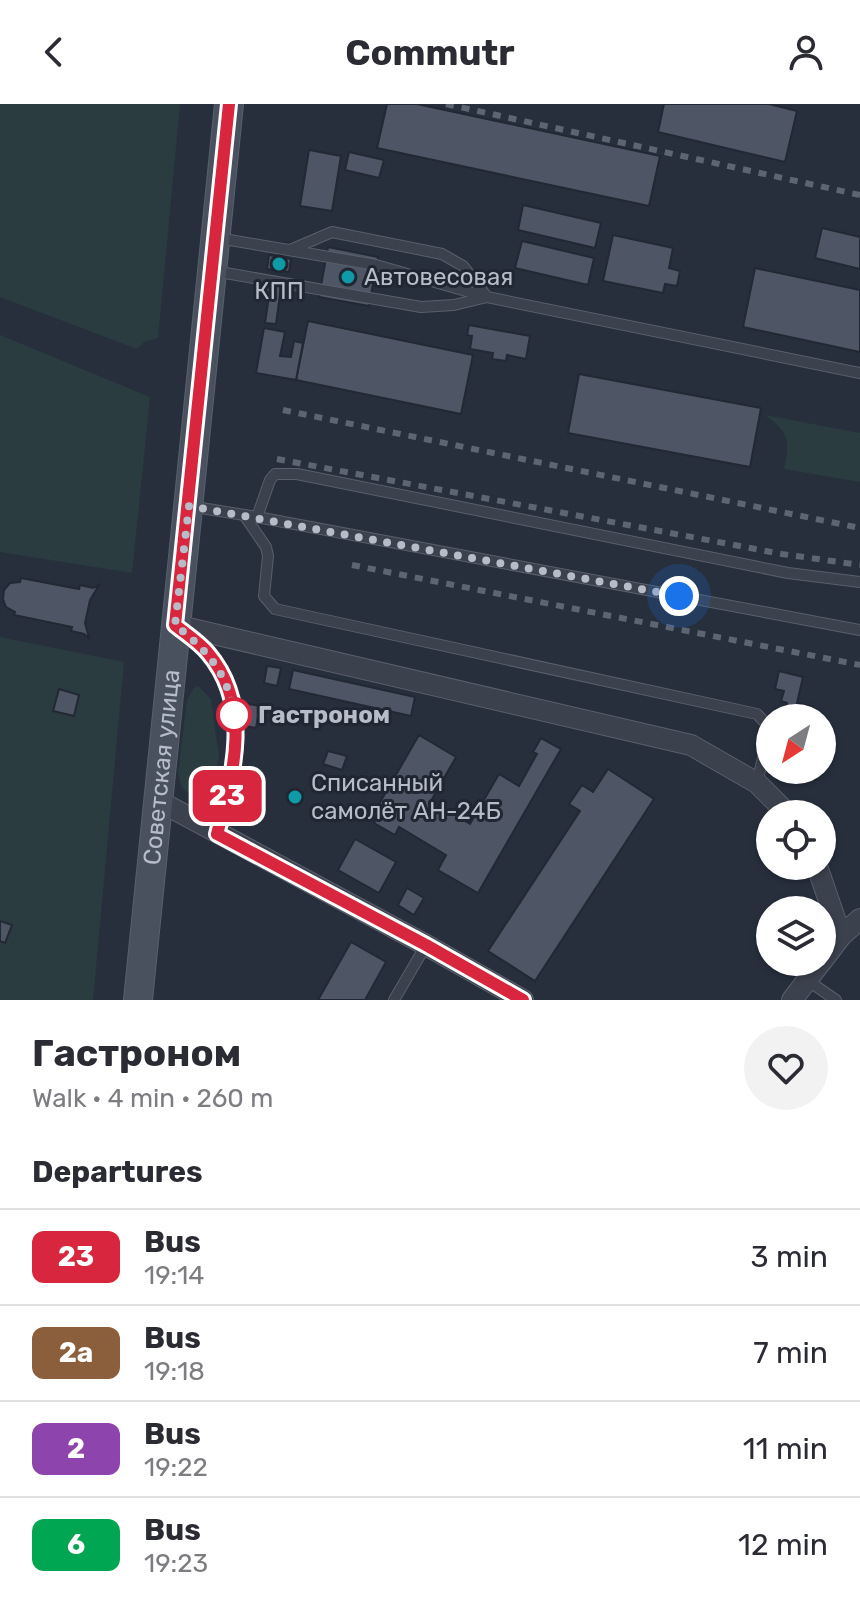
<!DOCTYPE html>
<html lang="en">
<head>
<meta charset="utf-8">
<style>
	body { margin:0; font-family:Rubik,sans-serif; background:#f2f2f3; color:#2b2b33; height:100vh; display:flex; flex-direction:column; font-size:30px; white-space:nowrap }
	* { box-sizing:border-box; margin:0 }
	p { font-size:26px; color:#7c7c81 }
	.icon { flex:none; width:44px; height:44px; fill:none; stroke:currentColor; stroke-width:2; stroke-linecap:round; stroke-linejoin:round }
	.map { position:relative; height:896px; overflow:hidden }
	.sheet { display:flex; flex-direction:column; background:#fff; flex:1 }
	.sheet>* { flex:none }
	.badge { padding:0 16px; border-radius:12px; font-size:28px; line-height:52px }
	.needle { width:52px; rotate:216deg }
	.tools { position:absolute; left:756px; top:600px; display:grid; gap:16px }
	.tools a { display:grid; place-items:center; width:80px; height:80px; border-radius:50%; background:#fff; box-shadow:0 2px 6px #0004; font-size:40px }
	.you { position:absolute; width:40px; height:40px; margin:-20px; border:6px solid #fff; border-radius:50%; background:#1a73e8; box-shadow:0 0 0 12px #1a73e833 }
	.map>.badge { position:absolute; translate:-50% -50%; box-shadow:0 0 0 4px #fff }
	h2 { padding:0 32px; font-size:30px; line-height:72px }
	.round { display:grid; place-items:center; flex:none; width:84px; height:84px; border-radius:42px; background:#f2f2f3 }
	.overview { display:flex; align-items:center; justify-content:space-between; height:136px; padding:0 32px }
	h1 { font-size:38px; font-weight:700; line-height:60px }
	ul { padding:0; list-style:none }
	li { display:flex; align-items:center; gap:24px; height:96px; padding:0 32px; border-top:2px solid #e1e1e2 }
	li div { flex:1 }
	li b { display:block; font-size:30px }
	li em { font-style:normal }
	li .badge { min-width:88px; font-weight:700; text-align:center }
	header { display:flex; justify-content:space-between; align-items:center; height:104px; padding:0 32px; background:#fff; font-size:36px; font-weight:700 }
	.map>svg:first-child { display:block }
</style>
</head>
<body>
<header><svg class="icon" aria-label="back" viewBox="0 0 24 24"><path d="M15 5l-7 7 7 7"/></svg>Commutr<svg class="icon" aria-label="person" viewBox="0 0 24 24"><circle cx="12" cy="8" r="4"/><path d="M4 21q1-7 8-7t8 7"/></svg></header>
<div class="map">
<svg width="860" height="896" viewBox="0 0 860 896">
	<rect width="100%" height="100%" fill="#272f3d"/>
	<g fill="#2a3c3f">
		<path d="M0,0h180l-22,234 -14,4 -7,7 -137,-52z"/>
		<path d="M0,231l150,62 -18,176 -132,-21z"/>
		<path d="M765,311l95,18v49l-76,-13c6,-28 6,-36 -19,-54z"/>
		<path d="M0,533l124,25 -31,338h-93z"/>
		<path d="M198,582l13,13 8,58 -4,24 -6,9 -14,6c-12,-4 -15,-10 -17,-23l9,-73 7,-12z"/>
	</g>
	<g fill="#4e5665" stroke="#222834" stroke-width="2">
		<path d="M387,0h30l243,52 -11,50 -272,-58z"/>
		<path d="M664,0h105l28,7 -12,51 -127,-30z"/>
		<path d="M309,46l32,6 -9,55 -32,-5z"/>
		<path d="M349,48l35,8 -5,18 -34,-8z"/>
		<path d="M523,101l78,18 -6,25 -77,-18z"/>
		<path d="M822,124l38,9v32l-45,-11z"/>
		<path d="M613,131l60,13 -4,20 11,3 -3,15 -12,-2 -2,9 -60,-12z"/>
		<path d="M522,137l72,17 -6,27 -73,-17z"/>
		<path d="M328,143l50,10 -9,49 -50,-9z"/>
		<path d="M269,151l22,4 -2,13 -22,-3z"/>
		<path d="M755,164l105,22v62l-117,-25z"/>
		<path d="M265,181l16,2 -5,37 -11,-1 4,-27 -5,-1z"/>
		<path d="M308,217l165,34 -12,59 -165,-34z"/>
		<path d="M469,221l61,11 -4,23 -19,-4 -1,6 -14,-2 1,-6 -23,-4 2,-13 -5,-1z"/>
		<path d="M264,224l21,4 -5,24 11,1 3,-16 9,2 -7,37 -40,-7z"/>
		<path d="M579,270l182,34 -11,59 -182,-34z"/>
		<path d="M21,474l58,11 1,-4 13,3 6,-3 -9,15 -5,23 4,15 -5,-4 -13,-3 1,-4 -58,-12 1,-3 -9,-5 -3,-8 1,-9 6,-7 10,-1z"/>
		<path d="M267,562l14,2 -4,18 -13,-3z"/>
		<path d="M293,566l122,27 -4,19 -122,-27z"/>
		<path d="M779,567l24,6 -6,26 16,4 -3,11h-26l3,-15 -6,-2 3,-10 -9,-2z"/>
		<path d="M59,585l20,6 -5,21 -21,-5z"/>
		<path d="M249,600l11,2 -4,22 -11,-2z"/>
		<path d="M419,631l37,22 -25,44 39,23 29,-50 20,12 18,-32 -4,-2 8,-14 20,11 -83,144 -40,-23 8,-15 -47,-28 -4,8 -21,-12 5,-9 -4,-3z"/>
		<path d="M328,647l19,5 -5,14 -19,-6z"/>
		<path d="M608,665l46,30 -119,182 -47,-30 92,-140 -11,-7 13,-19 11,7z"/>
		<path d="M355,735l41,23 -17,31 -41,-23z"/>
		<path d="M407,784l17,10 -10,17 -16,-10z"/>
		<path d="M0,817l12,4 -7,18 -5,-2z"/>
		<path d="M351,838l35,20 -21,38h-47z"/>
	</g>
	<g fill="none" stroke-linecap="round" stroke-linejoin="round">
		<g stroke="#595f6b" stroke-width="12">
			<g id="lane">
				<path d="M218,134l158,27 111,32"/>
				<path d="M290,146l42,-18 110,22 21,12 24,31 373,76"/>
				<path d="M214,167l207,36 33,-2 33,-8"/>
				<path d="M189,402l68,11 603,113"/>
				<path d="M244,411l22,32 2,9 -4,40 11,13 482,105 10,11 2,8 -12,50"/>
				<path d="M257,413l13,-37 5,-6h22l491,99 72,9"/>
				<path d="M184,528c71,56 53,124 33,202"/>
				<path d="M807,876l29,20"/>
				<path d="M394,896l32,-55"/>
			</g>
		</g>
		<g stroke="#595f6b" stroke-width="22">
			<g id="street">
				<path d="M175,521l516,120 66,38 31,31"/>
				<path d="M157,696l269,145 97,55"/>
				<path d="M817,762l24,70"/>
				<path d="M822,857l19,-25 19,-17"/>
				<path d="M792,896l29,-38"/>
			</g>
		</g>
		<g stroke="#595f6b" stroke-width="30">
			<g id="secondary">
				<path id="s1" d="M138,896l91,-896"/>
			</g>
		</g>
		<use href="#lane" stroke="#3b414d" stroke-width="10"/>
		<use href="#street" stroke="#3b414d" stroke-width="20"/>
		<use href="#secondary" stroke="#49515f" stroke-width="28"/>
		<g stroke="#5d6573" stroke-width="6" stroke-dasharray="8 8" stroke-linecap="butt">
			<path d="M446,0l414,91"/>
			<path d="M283,306l577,118"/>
			<path d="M277,355l505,95 78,11"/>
			<path d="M352,461l508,100"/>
		</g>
	</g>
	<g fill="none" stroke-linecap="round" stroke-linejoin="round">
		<g stroke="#fff" stroke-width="18">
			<path id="line" d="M229,0l-54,521c11,9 24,17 33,28 45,53 25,122 9,181l209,111 97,55"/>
		</g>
		<use href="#line" stroke="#d7263d" stroke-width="12"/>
		<path stroke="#b7bdc8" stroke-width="8" stroke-dasharray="0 14.4" d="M234,611c-6,-42 -27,-65 -59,-90l14,-119 490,90"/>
	</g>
	<g fill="#0f9aa8" stroke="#202632" stroke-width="3">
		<circle cx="279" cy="160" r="8"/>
		<circle cx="348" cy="173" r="8"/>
		<circle cx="295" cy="693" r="8"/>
	</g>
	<circle fill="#fff" stroke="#d7263d" stroke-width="4" cx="234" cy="611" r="16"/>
	<g text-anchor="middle" stroke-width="6" stroke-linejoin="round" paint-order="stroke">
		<g font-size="24" fill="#b7bdc8" stroke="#202632" text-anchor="start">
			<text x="364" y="181">Автовесовая</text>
			<text x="279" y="195" text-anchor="middle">КПП</text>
			<text x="311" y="687">Списанный<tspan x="311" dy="28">самолёт АН-24Б</tspan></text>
		</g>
		<g font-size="24" font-weight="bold" fill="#b7bdc8" stroke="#202632" text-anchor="start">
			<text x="258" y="619">Гастроном</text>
		</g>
		<g font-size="24" fill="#b7bdc8" stroke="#202632">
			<text dy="8" stroke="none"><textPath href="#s1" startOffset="234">Советская улица</textPath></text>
		</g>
	</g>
</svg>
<div class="tools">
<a><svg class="needle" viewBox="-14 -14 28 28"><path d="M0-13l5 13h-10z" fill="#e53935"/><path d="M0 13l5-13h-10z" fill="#7c7c81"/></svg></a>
<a><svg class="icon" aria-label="locate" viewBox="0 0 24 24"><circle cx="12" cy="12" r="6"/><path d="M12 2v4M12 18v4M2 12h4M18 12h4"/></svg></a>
<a><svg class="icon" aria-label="layers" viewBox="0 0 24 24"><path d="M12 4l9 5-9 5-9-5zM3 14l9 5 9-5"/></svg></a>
</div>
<div class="you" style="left:679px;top:492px"></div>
<b class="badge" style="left:227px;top:692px;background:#d7263d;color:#fff">23</b>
</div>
<section class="sheet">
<div class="overview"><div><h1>Гастроном</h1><p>Walk · 4 min · 260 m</p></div><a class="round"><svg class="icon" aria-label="heart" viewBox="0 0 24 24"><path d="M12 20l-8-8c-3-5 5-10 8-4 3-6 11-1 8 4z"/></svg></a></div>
<h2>Departures</h2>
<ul>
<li><span class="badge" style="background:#d7263d;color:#fff">23</span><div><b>Bus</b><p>19:14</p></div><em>3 min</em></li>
<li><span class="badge" style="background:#8b5e3c;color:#fff">2а</span><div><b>Bus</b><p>19:18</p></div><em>7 min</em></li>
<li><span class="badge" style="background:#8e44ad;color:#fff">2</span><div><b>Bus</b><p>19:22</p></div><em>11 min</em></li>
<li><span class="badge" style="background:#00a651;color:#fff">6</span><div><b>Bus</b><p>19:23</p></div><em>12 min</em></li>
</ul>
</section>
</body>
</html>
